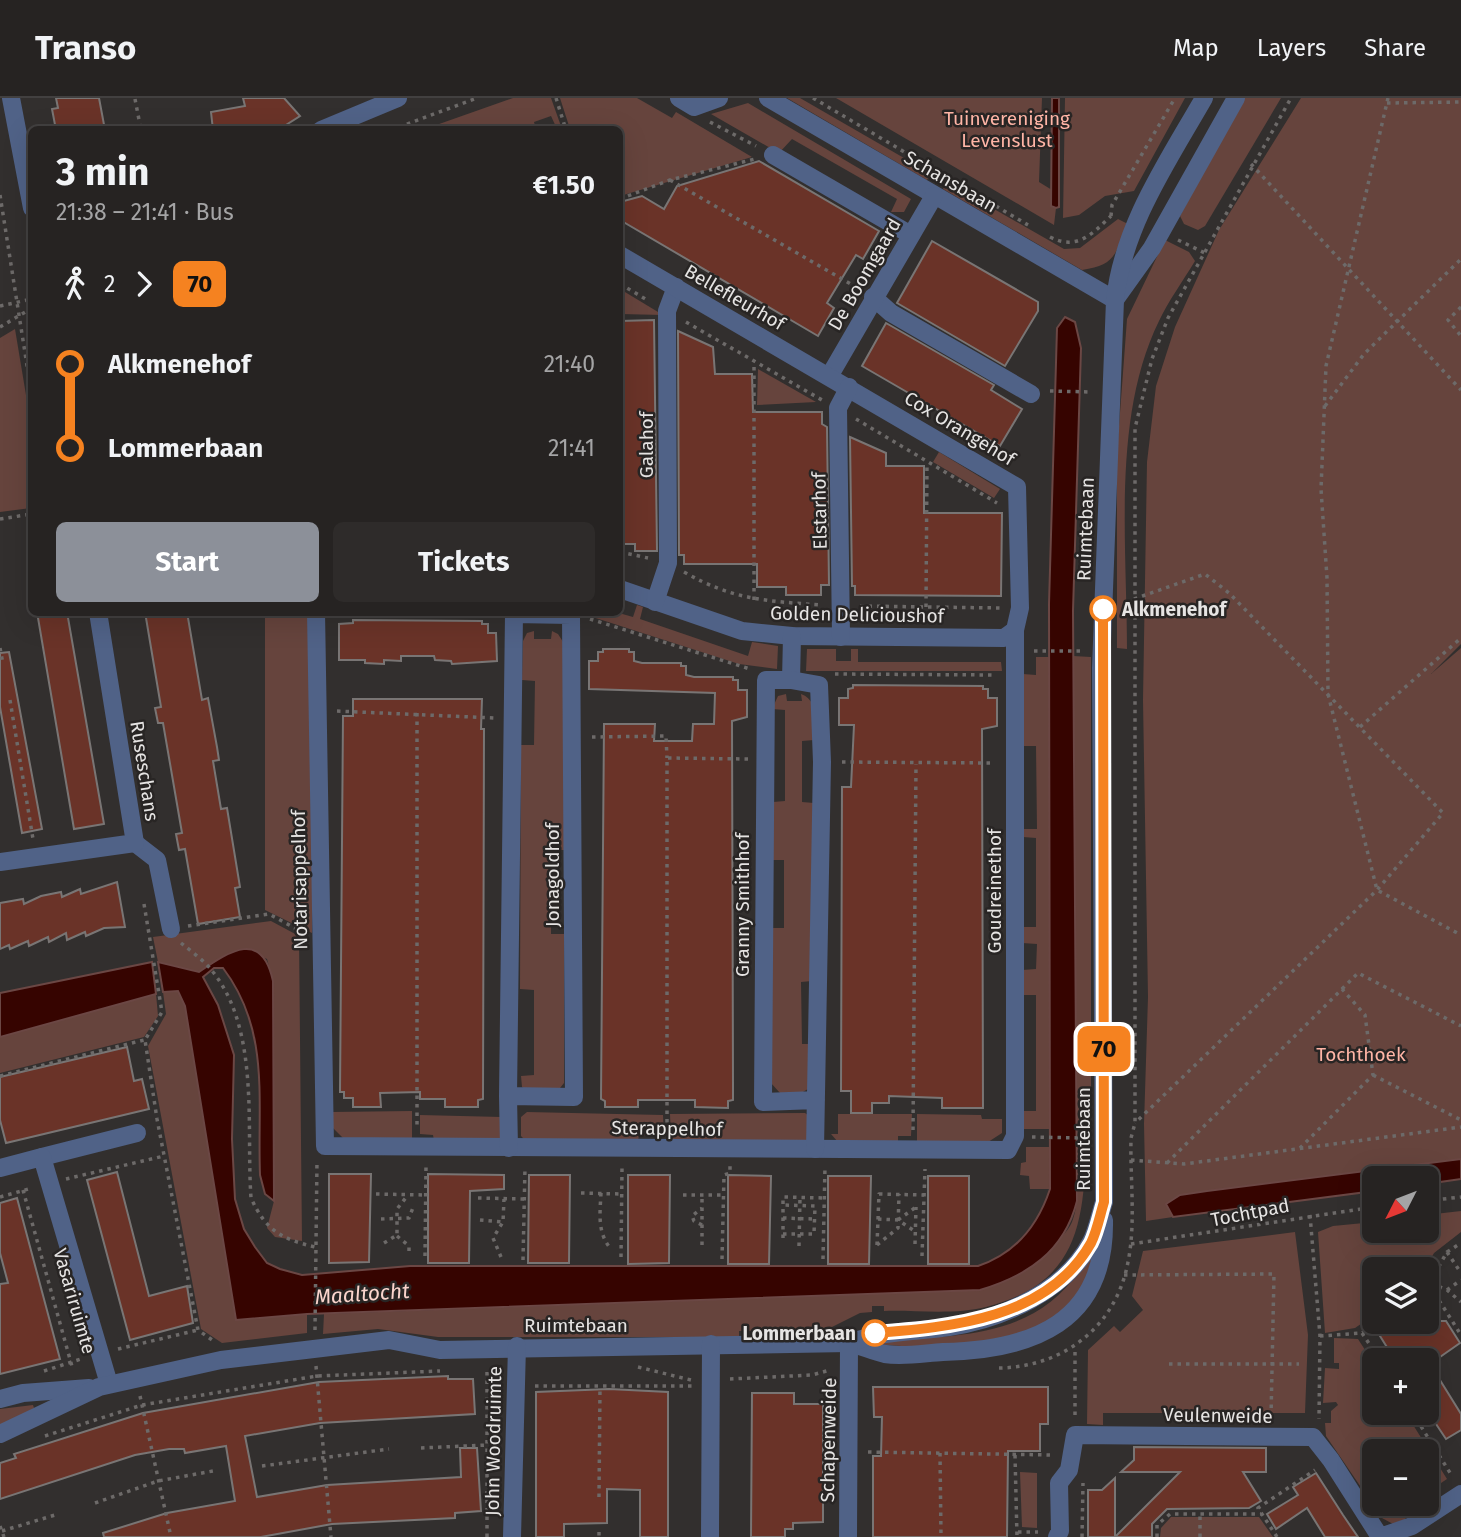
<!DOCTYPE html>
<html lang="en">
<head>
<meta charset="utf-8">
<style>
	body { margin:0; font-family:"Fira Sans",sans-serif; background:#2e2b2a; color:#f1f3f6; height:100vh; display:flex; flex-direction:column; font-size:26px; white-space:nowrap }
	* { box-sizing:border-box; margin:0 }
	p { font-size:23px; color:#a4a4a5 }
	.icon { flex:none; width:38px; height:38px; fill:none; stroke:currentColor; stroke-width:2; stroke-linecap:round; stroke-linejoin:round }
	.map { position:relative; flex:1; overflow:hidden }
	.panel { position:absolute; left:28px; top:28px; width:595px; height:490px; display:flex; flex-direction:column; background:#262322; border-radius:10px; box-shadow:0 7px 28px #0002,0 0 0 2px #424040 }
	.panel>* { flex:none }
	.badge { padding:0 14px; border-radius:10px; font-size:24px; line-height:46px }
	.needle { width:46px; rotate:228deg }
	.fabs { position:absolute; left:1362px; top:1068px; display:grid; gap:14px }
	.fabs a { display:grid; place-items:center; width:77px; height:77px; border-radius:10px; background:#262322; box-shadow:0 7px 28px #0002,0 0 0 2px #424040; font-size:35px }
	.map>.badge { position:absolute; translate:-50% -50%; box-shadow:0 0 0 4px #fff }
	.legs { display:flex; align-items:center; gap:10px; height:77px; padding:0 28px; font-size:23px }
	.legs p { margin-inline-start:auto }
	.headline { display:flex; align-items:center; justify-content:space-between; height:119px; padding:0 28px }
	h1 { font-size:38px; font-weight:700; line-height:52px }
	.action { display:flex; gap:14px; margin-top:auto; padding:14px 28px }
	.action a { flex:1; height:80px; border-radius:10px; background:#8c9099; color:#fff; font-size:28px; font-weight:700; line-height:80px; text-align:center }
	.action a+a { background:#2e2b2a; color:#f1f3f6 }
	ul { padding:0 28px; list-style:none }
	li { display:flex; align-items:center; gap:24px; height:84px; font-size:26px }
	li i { display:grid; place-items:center; width:10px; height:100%; margin:0 9px; background:currentColor }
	li i::after { content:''; width:18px; height:18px; margin:-9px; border:5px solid; border-radius:50%; background:#262322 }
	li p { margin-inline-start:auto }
	li:first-child i { background:linear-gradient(#0000 50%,currentColor 0) }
	li:last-child i { background:linear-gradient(currentColor 50%,#0000 0) }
	header { display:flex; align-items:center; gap:42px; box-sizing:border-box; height:98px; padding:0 35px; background:#262322; border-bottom:2px solid #424040 }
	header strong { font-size:33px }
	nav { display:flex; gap:38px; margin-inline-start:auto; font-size:24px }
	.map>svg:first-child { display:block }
</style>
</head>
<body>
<header>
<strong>Transo</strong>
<nav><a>Map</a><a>Layers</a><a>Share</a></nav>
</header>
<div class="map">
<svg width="1461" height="1439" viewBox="0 0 1461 1439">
	<rect width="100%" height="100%" fill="#322f2e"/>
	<g fill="#66443d">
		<path d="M513,0h38l11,31h-5l-6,-13 -17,6 2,7h-111z"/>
		<path d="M560,0h77l35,20 4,-6 76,45 -132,39v-66l-50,-1z"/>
		<path d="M787,0h13l130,75 -3,7z"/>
		<path d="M836,0h206l-3,84 13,8v15l4,3 -2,17z"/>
		<path d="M1065,0h120l-51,93 -29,5 -26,19 -16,3z"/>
		<path d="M1243,0h38l-76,128 -7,4 -14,-6 -4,-8z"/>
		<path d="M1301,0h160v546l-30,30 30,-26v511l-281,36 -14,9 7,13 -27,4 -2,-97 4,-127 -5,-297 4,-238 9,-76 19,-59 44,-97z"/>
		<path d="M748,5l163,96 -7,13h-13l6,-13 -105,-60 -13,14 -68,-39z"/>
		<path d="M947,84l117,67 16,-1 38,-29 10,5c-13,30 -12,41 -46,46l-139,-81z"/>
		<path d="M1165,142l24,12 6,9c-12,20 -26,39 -36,60 -47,96 -32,223 -32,328l-10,-1v-195l10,-134z"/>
		<path d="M620,191l43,26 -43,-1z"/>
		<path d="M15,231l16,96v83l-31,4v-174z"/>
		<path d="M758,271l58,33 -59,3z"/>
		<path d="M939,354l61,37 -6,9 -61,-36z"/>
		<path d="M637,507l6,2 -3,12 108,37 4,-14 26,4 -1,23 -38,-5 -159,-51h39l14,4z"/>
		<path d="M265,515h32l1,5h15l-1,315 -47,-23z"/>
		<path d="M534,533v8h17l1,-8 6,3 7,11v205h-14v84h13v149l-4,5 -31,5 -7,-6 -1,-11 13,-1v-85l-14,-1 1,-244h13l1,-64 -13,-1 1,-39 4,-8z"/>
		<path d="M807,551h29v12h15v-12h7v13h143l1,9h-196z"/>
		<path d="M1073,558l18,1v472l-15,1z"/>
		<path d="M1036,559h13v472h-27v-18h14v-116h-14v-25l14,-1 1,-25 -15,-1 1,-16h13v-89l-13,-1 1,-8h13l-1,-83h-14l1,-72 13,1z"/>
		<path d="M786,596l1,7h15l-1,-7c19,7 13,29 13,46l-12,1v61l12,1 -2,178 -11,1 1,62h11l-5,45 -7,4h-21l-9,-10v-155h13v-68h-13l2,-58 12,-1v-91l-13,-1 6,-13z"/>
		<path d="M271,823l28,15 3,305 -27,-4 -8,-9 7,-27 -1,-220 -6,-22 -24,-10 -44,23 -41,-10 -5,-25z"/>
		<path d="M178,893l7,15 51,314 71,-6v19l-85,10 -21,-14 -53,-283 18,-32 -3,-22z"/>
		<path d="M156,896l2,22 -14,21 -144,36v-36z"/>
		<path d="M412,1013v30l-67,-1 -13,-13 -1,-15z"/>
		<path d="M527,1014l136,3 1,21 -25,-1 -1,6h-112l-5,-5v-19z"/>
		<path d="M805,1015l7,5 -5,24 -136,-1 -1,-27z"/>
		<path d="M838,1016h74l-1,22h-13v7l-60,-1 -7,-8h7z"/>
		<path d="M917,1016l64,1 1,4h20v14l-17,11 -68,-1z"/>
		<path d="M420,1017l82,2v20l-6,5 -62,-1 -1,-6 -13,-1z"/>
		<path d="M1076,1047l10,1c-2,80 -10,138 -100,161 -31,8 -70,3 -102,4v-5h-12v6l-12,1 -34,17 -87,1v6h-301l-60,-8 -55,5 1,-20 656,-24c26,-16 79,-39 92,-68 9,-23 4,-53 4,-77z"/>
		<path d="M1026,1049h23l1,42h-20l-1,-13 -9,-1 1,-12 5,-1z"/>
		<path d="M1461,1113v21l-27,21 -9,16h-51v46l-19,13 -30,5 -7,-101 15,-6 41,-4v8h52v-15z"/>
		<path d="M1100,1132c-6,19 -9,46 -20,62 -44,66 -138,57 -208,52l3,-4c99,-4 184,-2 225,-110z"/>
		<path d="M1295,1134l13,103 -3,78h-202v12l-16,-1 1,-74 26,-24 6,6 23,-22 -11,-14 11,-45z"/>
		<path d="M1334,1240l24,1 16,25v48h31l42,67 -21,14v-42h-52v52h37l-11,7 7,11 -14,3 -11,-6 -56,-82 -1,-13h6v-12l7,-6 -2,-3 -13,1 2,-35 14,1v-6h-5z"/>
		<path d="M33,1307l1,3 -34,19v-18z"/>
		<path d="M1020,1374l17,1v55l-15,-1z"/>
		<path d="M1171,1419h88l14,20h-113l1,-9z"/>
	</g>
	<g fill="#360400" stroke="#6b4744" stroke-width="2">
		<path d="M1052,0h7v109l-3,1 -5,-2z"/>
		<path d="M1065,219l10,5 6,26 -8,263 4,590c-13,51 -50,75 -97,89l-673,24 -71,6 -51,-314 -7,-15 -15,1 -5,-30 41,10c32,-22 63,-42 74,9l1,220 -9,-7 -5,-19c-3,-73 11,-144 -37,-207h-9l-11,9 15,28 16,50 -2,84 3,60 9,30 11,18 12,16 13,6 22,6 108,-9h568c39,-13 60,-41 72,-77l-1,-585 8,-276z"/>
		<path d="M152,864l4,32 -156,43v-44z"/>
		<path d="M1461,1061v20l-35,5v-6h-52v13l-201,26 -7,-13 14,-9 27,-4z"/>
	</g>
	<g fill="#6a3328" stroke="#797574" stroke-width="2">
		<path d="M56,0h43l6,32h-49l-4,-21 6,-1z"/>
		<path d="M243,0h41l16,18 -22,14h-65l-2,-18 34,-6z"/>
		<path d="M759,63l120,70 -16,28 -7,-4 -29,48 7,5 -16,28 -198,-116v-18l22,-6 22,13 13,-23z"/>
		<path d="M932,143l106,61v9l-33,55 -108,-63z"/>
		<path d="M654,222l3,231h-22v-7h-15v-223z"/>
		<path d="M886,225l108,62 -3,5 31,19 -22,37 -138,-80z"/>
		<path d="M678,233l35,16 2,27h37l1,38h69v12l5,3 2,158h-8v10h-35v-8h-29v-23h-73v-9h-5z"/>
		<path d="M850,339l36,16v13h38v47h78l-1,83 -146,-1v-9h-3z"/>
		<path d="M37,514h30l37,212 -30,5z"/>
		<path d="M145,514h42l15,88 6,-2 9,49 2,13 -6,1 8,48 6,-1 13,79 -5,1 5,29 -42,7 -13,-75 -6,1 -3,-16 6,-1 -19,-110h-5l-3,-15 6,-1z"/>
		<path d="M353,522l129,1v3h6v9h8l1,28 -45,3 -1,-3 -16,-1 -1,-4h-33v5l-17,-1v4l-19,-1v-3h-26v-36l14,-1z"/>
		<path d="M603,551h26v3h5v9l8,2h39v3h5v9l8,2h39v3h5v10h9v27l-15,4 1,361v18l-5,1v7l-33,-1v-7h-57v7h-33v-6l-4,-2 3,-375h51l-1,17h38l1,-17h21l1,-31 -126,-4v-28h9v-9h5z"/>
		<path d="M9,554l33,177 -20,4 -22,-126v-54z"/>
		<path d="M853,587l130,1v3h5v9h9v28l-15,3 1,379h-41v-10l-53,-2v7h-17v10h-21v-22h-10l1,-304h9l3,-62h-15v-27h9v-9l5,-1z"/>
		<path d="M353,601h129l-1,30h3l-1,370 -5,1v7h-33v-8h-25v-7l-40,1 1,14h-28v-9h-9v-6h-4l3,-376h10z"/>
		<path d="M117,784l8,45 -21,1 -18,8 -1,-4 -18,8 -1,-7 -17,9 -1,-5 -19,9 -1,-5 -18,8 -1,-4 -9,4v-46l23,-4 1,5 17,-8 20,-4 1,5 18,-8 1,5z"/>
		<path d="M127,949l7,34 8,-2 7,30 -143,34 -6,-23v-43z"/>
		<path d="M117,1074l32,124 38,-10 6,37 -63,17 -43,-160z"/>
		<path d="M329,1076h42l-2,88 -40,1z"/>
		<path d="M428,1076l76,1v14l-34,2 -1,72h-41z"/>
		<path d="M529,1077h41l-1,88h-41z"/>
		<path d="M628,1077h42l-1,88 -41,1z"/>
		<path d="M728,1077l43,1 -2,88h-41z"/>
		<path d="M828,1078h43l-2,88h-41z"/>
		<rect x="928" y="1078" width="41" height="88"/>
		<path d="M17,1100l43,161 -60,15v-90l8,-1 -8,-30v-50z"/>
		<path d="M1385,1223h61l14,22 -30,21 31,50v16l-15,9 -20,-30v-49h-31l-20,-32z"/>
		<path d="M448,1278v3h25l2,35 -155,9 -75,13 12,61 70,-12 134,-8 -1,-29h17l4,63 -26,2v5l-123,6 -71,13h-157l-1,-4 64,-20 68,-12 -9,-55 -41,7 -1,-4h-15l-34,6 -135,44v-36l16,-5 -2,-4 129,-41 176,-31z"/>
		<path d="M873,1289h175v37h-8v27h-32l-1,86h-134v-81h8l1,-39h-8z"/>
		<path d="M609,1291l59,3v145h-28v-47l-33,-1v34l-43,1v13h-28v-145z"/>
		<path d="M752,1295h42v11h29v118l-30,1v6h-8v8h-34z"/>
		<path d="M1134,1349l132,1v24h-23l18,29 -12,7 -82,1 -15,15v13h-64v-47h14l13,-12v59l65,-65h-59l13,-12z"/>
		<path d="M1316,1375l27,42 15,22h-33l-18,-29 -31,21 -9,-15 31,-19 -5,-8z"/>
	</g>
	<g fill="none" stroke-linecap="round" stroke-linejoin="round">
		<g stroke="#6d6a69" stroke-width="3.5" stroke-dasharray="3.5 5" stroke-linecap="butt">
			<path d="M556,0l10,32"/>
			<path d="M813,0l215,127"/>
			<path d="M1388,0l-62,268 -5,123 6,89 1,116 49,196 84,45"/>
			<path d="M135,1l6,31"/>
			<path d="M1387,5l74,-1"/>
			<path d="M710,24l46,24"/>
			<path d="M391,32l86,-32"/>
			<path d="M1251,66l210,226"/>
			<path d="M670,82l186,107"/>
			<path d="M0,97l32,202"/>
			<path d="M620,101l50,-19 85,-21"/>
			<path d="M1111,118l1,-11 63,-107"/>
			<path d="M1050,139c27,14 42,-3 61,-21"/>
			<path d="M1178,142l27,13"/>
			<path d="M620,186l29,17"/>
			<path d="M0,208l32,-7"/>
			<path d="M1461,209l-13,13 13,16"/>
			<path d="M686,224l136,78"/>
			<path d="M0,229l32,-19"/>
			<path d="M1050,293l41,1"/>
			<path d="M1325,308l39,-52 97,-95"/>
			<path d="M856,321l141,84"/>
			<path d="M0,421l32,-5"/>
			<path d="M620,454l28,6"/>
			<path d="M684,474c49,28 82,29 137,33"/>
			<path d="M1134,501l71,-25 24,19 214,220 -66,77 -242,233"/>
			<path d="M754,502v-238"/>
			<path d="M860,508l140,2"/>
			<path d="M926,509l1,-144"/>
			<path d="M335,518l161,-1"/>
			<path d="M590,521l160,50"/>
			<path d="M0,550l3,16"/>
			<path d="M1034,553h48"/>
			<path d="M835,576l160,1"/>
			<path d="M10,602l23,139"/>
			<path d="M337,613l157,7"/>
			<path d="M417,615v414"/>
			<path d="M1360,629l101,-89"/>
			<path d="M592,639l74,-1 1,22"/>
			<path d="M842,664l153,1"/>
			<path d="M144,806l18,108 -17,28 12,79 41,211 17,12"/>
			<path d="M188,828l81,-12 35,19"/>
			<path d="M181,845c11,9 24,18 32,29 47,59 33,156 38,226 15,33 31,41 64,49"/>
			<path d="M1342,891l16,-16 103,53"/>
			<path d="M1373,977l88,45"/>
			<path d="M0,978l144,-36"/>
			<path d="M913,1032l3,-366"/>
			<path d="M667,1033v-373l81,1"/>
			<path d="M1032,1039l52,1"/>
			<path d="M1131,1062l53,4 277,-37"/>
			<path d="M1167,1065l175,-174 23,26 8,60 -73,73"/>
			<path d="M66,1081l98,-23"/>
			<path d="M23,1092l50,180"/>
			<path d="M581,1095l40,1"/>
			<path d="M601,1095c-1,20 -4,40 10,56"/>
			<path d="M376,1096l49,1"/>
			<path d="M683,1097h40"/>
			<path d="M0,1099l32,-9"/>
			<path d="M478,1100l46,1"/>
			<path d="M1426,1103l35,-4"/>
			<path d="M1310,1117l10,121 -1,83"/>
			<path d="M783,1120l31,1"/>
			<path d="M381,1121l28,-1 5,-13"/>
			<path d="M878,1121l20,1 18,12"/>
			<path d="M480,1122l23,2"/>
			<path d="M898,1122l18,-13"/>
			<path d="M702,1127l-8,-4 -2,-5 10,-8"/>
			<path d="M783,1136h31l1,-28 -32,-1"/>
			<path d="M397,1138l12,10v10"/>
			<path d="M783,1140v-41l41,1"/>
			<path d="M384,1145l13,-8v-26l11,-14"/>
			<path d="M915,1146l1,-37"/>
			<path d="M1131,1146l243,-37"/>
			<path d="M702,1147v-50"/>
			<path d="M877,1147l2,-51 45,1"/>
			<path d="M877,1147l21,-17 1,-34"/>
			<path d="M799,1148l1,-49"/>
			<path d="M1447,1154l14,21"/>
			<path d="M425,1158l1,-90"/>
			<path d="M922,1158l3,-87"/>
			<path d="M501,1159l-8,-19 10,-16 1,-23"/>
			<path d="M621,1159l1,-89"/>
			<path d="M722,1161l2,-84 6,-2v-7"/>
			<path d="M823,1161l2,-93"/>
			<path d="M523,1162l2,-93"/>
			<path d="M1124,1177l150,-1 -3,143"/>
			<path d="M1431,1185l16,7 14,12"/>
			<path d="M1430,1188l31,49"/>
			<path d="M1426,1191l21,-37 14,-9"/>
			<path d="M1447,1192l14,-10"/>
			<path d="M315,1232l2,-170"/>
			<path d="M1362,1235l18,27"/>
			<path d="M1320,1238l42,-3 17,-12"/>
			<path d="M118,1251l80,-19"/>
			<path d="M1169,1266h130"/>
			<path d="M316,1268l15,171"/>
			<path d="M638,1269l53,13"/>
			<path d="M999,1270c64,-1 117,-41 129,-106 8,-39 2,-83 3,-124l4,-15v-695l17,-69 16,-41 123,-220"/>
			<path d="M44,1273l40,-13"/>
			<path d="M730,1281l82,-4 18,-5"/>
			<path d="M535,1288h157"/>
			<path d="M140,1298l31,141"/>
			<path d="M1412,1314l40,64"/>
			<path d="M1075,1317v-68"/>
			<path d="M45,1338l97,-31 175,-29 123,-5"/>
			<path d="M421,1350l66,-3"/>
			<path d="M868,1354l185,3"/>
			<path d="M940,1355l1,84"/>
			<path d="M1015,1357l2,82"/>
			<path d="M262,1368l127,-17"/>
			<path d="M599,1399l1,-110"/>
			<path d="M95,1405l63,-22 55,-10"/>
			<path d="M0,1428l4,11"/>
			<path d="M2,1433l53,-16"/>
			<path d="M599,1434v5"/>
			<path d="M1018,1434h20"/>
			<path d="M487,1439v-168"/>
			<path d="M1082,1439l1,-54"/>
			<path d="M1157,1439v-12l13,-11h91"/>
			<path d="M1200,1439v-22"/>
			<path d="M1277,1439l-19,-29 57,-38"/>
		</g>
		<g stroke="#506287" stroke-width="18">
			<path d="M11,0l21,110"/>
			<path d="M679,0l15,9 25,-9"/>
			<path d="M768,0l347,202"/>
			<path d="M321,32l77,-32"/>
			<path d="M773,57l138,80"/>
			<path d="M873,199l18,16 140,81"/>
			<path d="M1117,199l35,-49 84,-150"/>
			<path d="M830,277l104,-179"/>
			<path d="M620,491l122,42 50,5 212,2 11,-8"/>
			<path d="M655,504l13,-39 -1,-252 9,-24"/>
			<path d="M316,514l9,534 683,4 7,-14v-506l5,-22 -3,-121 -397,-232"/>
			<path d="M841,539l-3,-229 11,-21"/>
			<path d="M791,582l1,-44"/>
			<path d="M135,745l22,17 14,69"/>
			<path d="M0,764l135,-19 -37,-231"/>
			<path d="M508,998l66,1 -3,-482 -57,-1 -6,482 1,52"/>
			<path d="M815,1051l7,-387 -3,-77 -28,-5h-25l-3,422 53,-2"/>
			<path d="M42,1059l95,-24"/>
			<path d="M0,1070l42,-11 67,227"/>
			<path d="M849,1245c12,3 24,8 36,11 18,3 40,-1 58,-2 89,-2 163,-29 161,-132"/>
			<path d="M0,1301l23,-6 66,-5"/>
			<path d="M0,1336l99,-47 122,-27 168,-20 51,10 409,-7c33,-12 65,-11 100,-16 52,-8 116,-35 142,-85 6,-11 9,-28 13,-40l-3,-534 14,-368c8,-74 53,-139 89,-202"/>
			<path d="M512,1439l5,-191"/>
			<path d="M710,1439l1,-193"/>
			<path d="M848,1439l1,-194"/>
			<path d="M1057,1439l3,-6 -1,-48 10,-13 6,-35 238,2 18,23 49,77 32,-11 49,-32"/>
		</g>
	</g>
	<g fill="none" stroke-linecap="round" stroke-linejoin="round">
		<g stroke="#fff" stroke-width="16">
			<path id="line-1" d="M875,1235c76,-6 173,-14 216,-90 6,-12 9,-28 13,-41l-1,-593"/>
		</g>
		<use href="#line-1" stroke="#f58220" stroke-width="10"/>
	</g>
	<g fill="#fff" stroke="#f58220" stroke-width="3.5">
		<circle cx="1103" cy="511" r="12"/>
		<circle cx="875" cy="1235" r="12"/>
	</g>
	<g text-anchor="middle" stroke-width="5" stroke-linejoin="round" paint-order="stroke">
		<g font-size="19" fill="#ffb5a6" stroke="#282524">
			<text x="1007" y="27">Tuinvereniging<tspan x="1007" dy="22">Levenslust</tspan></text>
			<text x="1361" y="963">Tochthoek</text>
		</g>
		<g font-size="19" fill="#e6e4e3" stroke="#282524">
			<text transform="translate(951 83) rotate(30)" y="7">Schansbaan</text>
			<text transform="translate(864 176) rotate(-60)" y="7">De Boomgaard</text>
			<text transform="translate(735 199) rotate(30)" y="7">Bellefleurhof</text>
			<text transform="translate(960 330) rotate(31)" y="7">Cox Orangehof</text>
			<text transform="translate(646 347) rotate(-90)" y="7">Galahof</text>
			<text transform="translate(819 413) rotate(-91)" y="7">Elstarhof</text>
			<text transform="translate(1085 431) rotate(-88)" y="7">Ruimtebaan</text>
			<text transform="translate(857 516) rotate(1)" y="7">Golden Delicioushof</text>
			<text transform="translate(145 673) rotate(81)" y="7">Ruseschans</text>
			<text transform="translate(552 777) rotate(-90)" y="7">Jonagoldhof</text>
			<text transform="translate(299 782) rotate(-91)" y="7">Notarisappelhof</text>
			<text transform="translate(994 793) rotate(-90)" y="7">Goudreinethof</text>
			<text transform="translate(742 807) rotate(-90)" y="7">Granny Smithhof</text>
			<text transform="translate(667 1030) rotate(1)" y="7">Sterappelhof</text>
			<text transform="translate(1083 1041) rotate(-90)" y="7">Ruimtebaan</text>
			<text transform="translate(1250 1114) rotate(-11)" y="7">Tochtpad</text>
			<text transform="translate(75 1203) rotate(74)" y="7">Vasariruimte</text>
			<text x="576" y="1234">Ruimtebaan</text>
			<text transform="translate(1218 1317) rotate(1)" y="7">Veulenweide</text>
			<text transform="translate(828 1342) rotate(-89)" y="7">Schapenweide</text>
			<text transform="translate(493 1343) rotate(-89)" y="7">John Woodruimte</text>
		</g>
		<g font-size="19" font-weight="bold" fill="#e6e4e3" stroke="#282524" text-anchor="start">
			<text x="1122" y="518">Alkmenehof</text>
			<text x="856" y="1242" text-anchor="end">Lommerbaan</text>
		</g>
		<g font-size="21" font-style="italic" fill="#fad4cc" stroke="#282524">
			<text transform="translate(362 1196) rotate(-4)" y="7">Maaltocht</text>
		</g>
	</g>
</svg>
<div class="fabs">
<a><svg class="needle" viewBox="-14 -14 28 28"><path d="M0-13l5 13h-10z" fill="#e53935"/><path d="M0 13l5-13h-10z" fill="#a4a4a5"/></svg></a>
<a><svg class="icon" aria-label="layers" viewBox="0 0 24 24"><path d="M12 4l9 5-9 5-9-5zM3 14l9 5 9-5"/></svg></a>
<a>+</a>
<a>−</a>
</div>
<b class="badge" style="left:1104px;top:951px;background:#f58220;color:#111">70</b>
<section class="panel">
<div class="headline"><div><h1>3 min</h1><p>21:38 – 21:41 · Bus</p></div><b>€1.50</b></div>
<div class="legs"><svg class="icon" aria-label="walk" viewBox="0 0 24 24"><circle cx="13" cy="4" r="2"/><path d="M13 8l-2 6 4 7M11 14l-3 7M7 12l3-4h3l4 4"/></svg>2<svg class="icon" aria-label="forward" viewBox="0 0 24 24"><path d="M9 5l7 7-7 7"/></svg><b class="badge" style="background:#f58220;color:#111">70</b></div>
<ul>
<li><i style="color:#f58220"></i><b>Alkmenehof</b><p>21:40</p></li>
<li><i style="color:#f58220"></i><b>Lommerbaan</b><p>21:41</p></li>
</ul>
<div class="action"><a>Start</a><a>Tickets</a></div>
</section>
</div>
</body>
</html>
